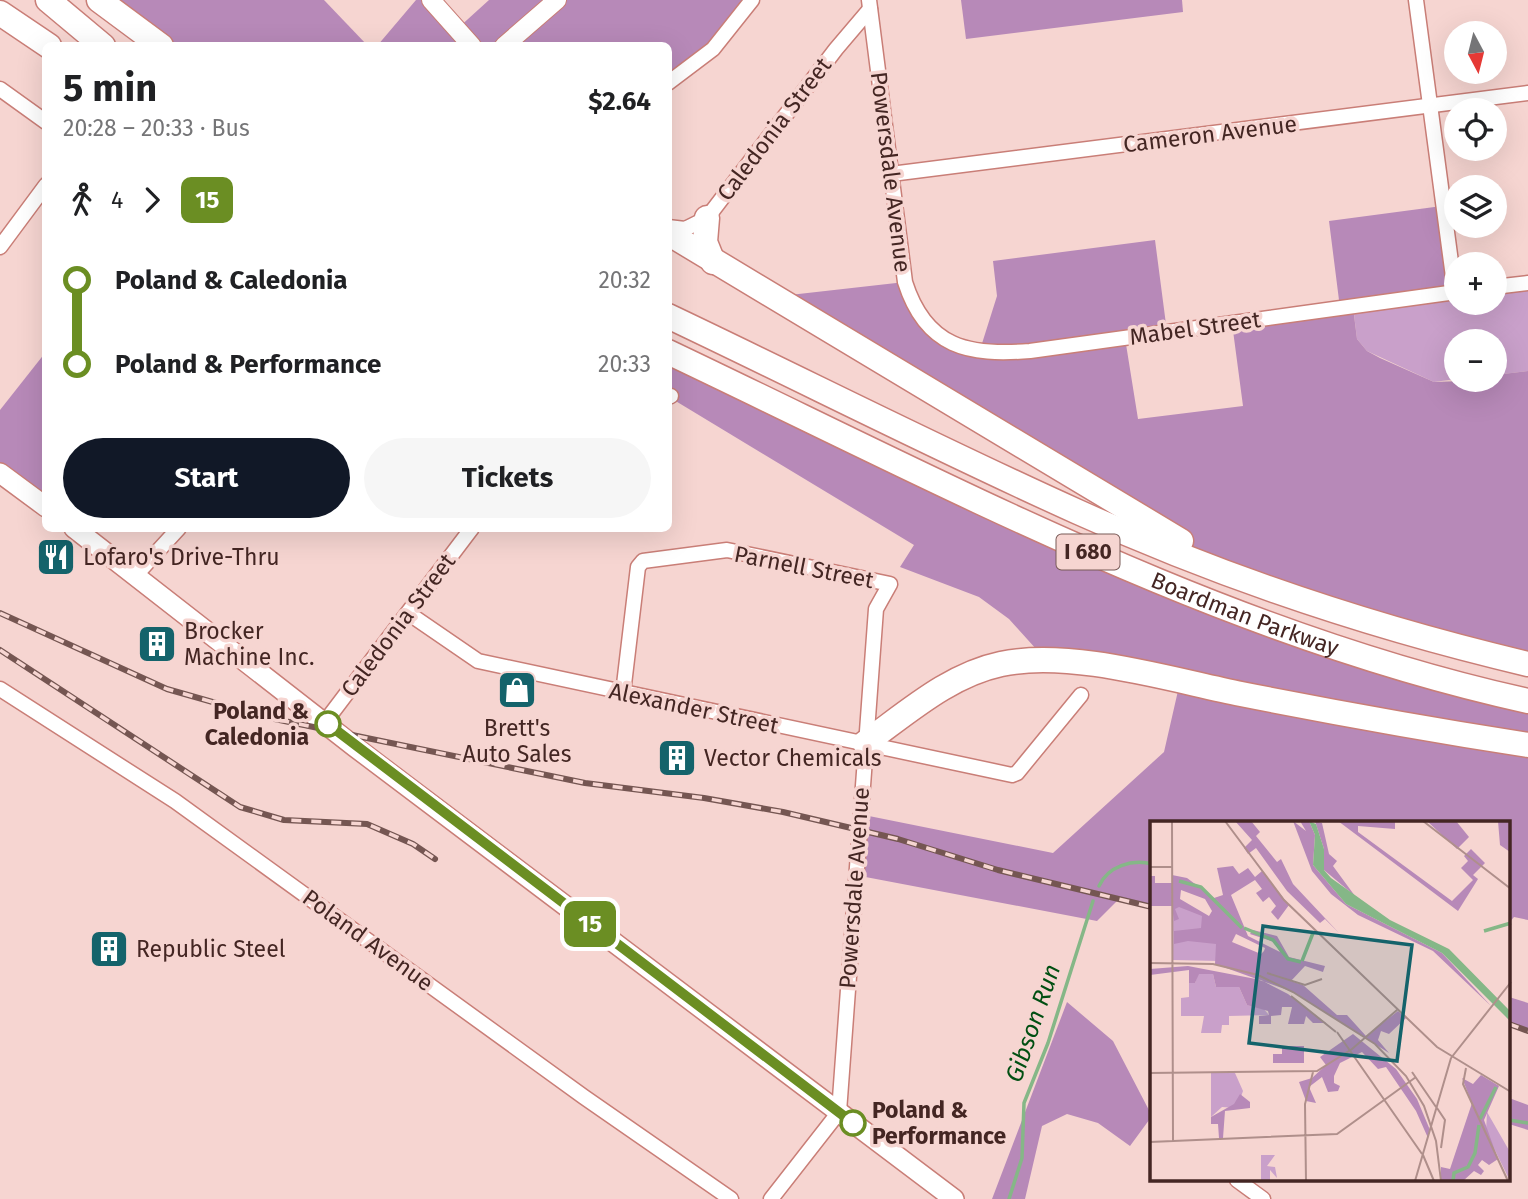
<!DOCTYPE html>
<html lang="en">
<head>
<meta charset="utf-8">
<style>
	body { margin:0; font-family:"Fira Sans",sans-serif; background:#f6f6f6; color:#202124; height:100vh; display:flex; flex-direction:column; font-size:26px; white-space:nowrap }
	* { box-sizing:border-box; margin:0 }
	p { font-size:23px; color:#757577 }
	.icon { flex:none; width:38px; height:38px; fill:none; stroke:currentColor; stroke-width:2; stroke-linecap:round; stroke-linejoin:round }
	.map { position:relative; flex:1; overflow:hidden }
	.sheet { position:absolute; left:42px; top:42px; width:630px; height:490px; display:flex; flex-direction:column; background:#fff; border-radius:10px; box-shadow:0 7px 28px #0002 }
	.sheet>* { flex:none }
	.badge { padding:0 14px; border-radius:10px; font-size:24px; line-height:46px }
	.needle { width:46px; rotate:173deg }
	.buttons { position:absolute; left:1444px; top:21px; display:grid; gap:14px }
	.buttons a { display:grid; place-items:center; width:63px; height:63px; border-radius:50%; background:#fff; box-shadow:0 7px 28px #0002; font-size:35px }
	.map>.badge { position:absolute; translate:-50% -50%; box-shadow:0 0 0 4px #fff }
	.legs { display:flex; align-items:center; gap:10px; height:77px; padding:0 21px; font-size:23px }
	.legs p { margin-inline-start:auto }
	.headline { display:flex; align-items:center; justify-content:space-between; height:119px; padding:0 21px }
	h1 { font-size:38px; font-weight:700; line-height:52px }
	.cta { display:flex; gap:14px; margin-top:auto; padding:14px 21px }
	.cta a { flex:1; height:80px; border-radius:42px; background:#111827; color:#fff; font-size:28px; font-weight:700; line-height:80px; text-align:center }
	.cta a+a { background:#f6f6f6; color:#202124 }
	ul { padding:0 21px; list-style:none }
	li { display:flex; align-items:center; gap:24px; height:84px; font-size:26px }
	li i { display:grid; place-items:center; width:10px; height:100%; margin:0 9px; background:currentColor }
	li i::after { content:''; width:18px; height:18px; margin:-9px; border:5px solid; border-radius:50%; background:#fff }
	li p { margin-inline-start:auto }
	li:first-child i { background:linear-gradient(#0000 50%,currentColor 0) }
	li:last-child i { background:linear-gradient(currentColor 50%,#0000 0) }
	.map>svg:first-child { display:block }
</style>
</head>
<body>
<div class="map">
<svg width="1528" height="1199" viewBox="0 0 1528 1199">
	<rect width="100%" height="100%" fill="#f6d5d1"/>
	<path fill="#c9a0ca" d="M1528,283v88l-33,4 -1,-34h-38v38l-22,3 -67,-31 -10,-12 -4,-33 103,-14v11h38l1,-16z"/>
	<g fill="#b789b8">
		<path d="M99,0h225l43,45h-206z"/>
		<path d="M416,0h15l26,29 32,-29h263l-27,36 -56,47 -1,-37h-291z"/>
		<path d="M961,0h221l1,12 -217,27z"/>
		<path d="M1442,206l13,86 -102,15 4,32 10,12 13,7 54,24 60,-2 1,-5 33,-4v293l-260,-78 -82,-42 -414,-247 133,-15 21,41 53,30 18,-57 -4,-35 162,-21 12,92 -42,6 13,81 105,-13 -11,-83 108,-15 -11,-87z"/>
		<path d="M669,352l475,225 384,124v219l-14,-3 -5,6v-100h-357v84l-33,-8 -22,22 -242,-46 4,-61 194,39 111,-101 16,-70 -134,-22 -37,-41 -30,-22 -79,-30 14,-22 -245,-148z"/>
		<path d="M45,353v154l-45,-34v-63z"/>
		<path d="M1509,997l19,6v26l-19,-7z"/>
		<path d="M1067,1002l46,39 39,75 -22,30 -32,-23 -31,-9 -25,12 -17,73h-33z"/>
		<path d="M1509,1098l19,7v25l-19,-6z"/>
	</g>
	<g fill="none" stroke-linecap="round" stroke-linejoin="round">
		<g stroke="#85b787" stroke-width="3.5">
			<path d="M1099,886c9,-20 33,-27 53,-22"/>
			<path d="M1509,1120l19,3"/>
			<path d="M1009,1199l13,-41 2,-55 24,-60 45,-142"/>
		</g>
		<g stroke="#c97e77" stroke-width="17">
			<g id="minor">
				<path d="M869,0l36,282c21,66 64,74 125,69l426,-59"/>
				<path d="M1416,0l39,292"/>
				<path d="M668,83l45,-34 39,-49"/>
				<path d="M0,89l46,33"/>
				<path d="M891,174l637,-81"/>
				<path d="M668,227l17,2 22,-11 129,-169 34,-40"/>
				<path d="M0,247l46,-62"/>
				<path d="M1494,287l34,-4"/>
				<path d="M668,397l3,-1"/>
				<path d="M135,576l44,-48"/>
				<path d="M408,613l70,48 534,114 5,-2 64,-78"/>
				<path d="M0,689l175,112 409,296 147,102"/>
				<path d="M623,693l15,-126 5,-6 84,-11 163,34 -14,25 -37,503 -68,87"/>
				<path d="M325,722l147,-194"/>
				<path d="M1237,1180l26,19"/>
			</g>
		</g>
		<g stroke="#c97e77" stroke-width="20">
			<g id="tertiary">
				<path d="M431,0l41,46"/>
				<path d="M504,46l53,-46"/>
			</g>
		</g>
		<g stroke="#c97e77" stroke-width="22">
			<g id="secondary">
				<path d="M0,473l46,34"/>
				<path d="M74,528l281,219 599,452"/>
			</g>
		</g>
		<g stroke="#c97e77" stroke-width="27">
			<g id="motorway">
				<path d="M48,0l55,46"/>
				<path d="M99,0l62,46"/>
				<path d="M0,13l49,33"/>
				<path d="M707,218l-2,24 8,20"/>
				<path d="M668,233l513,308"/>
				<path d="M668,316c137,65 272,134 410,196 144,65 297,116 450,152"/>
				<path id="s1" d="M668,352c280,133 555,282 860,349"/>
				<path d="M865,743c42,-30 84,-68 136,-79 70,-15 170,16 240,30 96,19 191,36 287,51"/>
			</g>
		</g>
		<use href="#minor" stroke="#fff" stroke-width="14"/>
		<use href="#tertiary" stroke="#fff" stroke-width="18"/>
		<use href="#secondary" stroke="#fff" stroke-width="19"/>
		<use href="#motorway" stroke="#fff" stroke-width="24"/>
		<g stroke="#755652" stroke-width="6">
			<g id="rail">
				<path d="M0,613l167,76 98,28 320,66 119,15 79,14 115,27 100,31 154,37"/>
				<path d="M0,650l240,157 44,13 83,4 46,20 22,15"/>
				<path d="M1509,1024l19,7"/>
			</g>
		</g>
		<use href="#rail" stroke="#f6d5d1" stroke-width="3.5" stroke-dasharray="10" stroke-linecap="butt"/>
	</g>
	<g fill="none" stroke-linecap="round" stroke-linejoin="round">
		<g stroke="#fff" stroke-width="16">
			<path id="line-1" d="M328,724l525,399"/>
		</g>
		<use href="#line-1" stroke="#6b8e23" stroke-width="10"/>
	</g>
	<defs>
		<g id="restaurant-square" transform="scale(2.0125)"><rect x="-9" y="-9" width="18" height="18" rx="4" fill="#14636b" stroke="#f6d5d1"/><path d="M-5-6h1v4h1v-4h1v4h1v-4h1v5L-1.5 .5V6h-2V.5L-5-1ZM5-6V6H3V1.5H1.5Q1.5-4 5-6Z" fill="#fff"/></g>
		<g id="building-square" transform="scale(2.0125)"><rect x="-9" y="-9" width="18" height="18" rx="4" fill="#14636b" stroke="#f6d5d1"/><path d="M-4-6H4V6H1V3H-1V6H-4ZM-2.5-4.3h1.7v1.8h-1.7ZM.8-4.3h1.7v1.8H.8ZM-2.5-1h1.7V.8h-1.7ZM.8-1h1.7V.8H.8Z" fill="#fff"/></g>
		<g id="shop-square" transform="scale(2.0125)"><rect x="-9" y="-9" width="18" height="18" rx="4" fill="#14636b" stroke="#f6d5d1"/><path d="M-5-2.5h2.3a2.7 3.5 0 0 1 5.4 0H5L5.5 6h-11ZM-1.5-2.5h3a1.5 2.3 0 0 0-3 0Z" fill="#fff"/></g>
	</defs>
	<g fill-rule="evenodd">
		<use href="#restaurant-square" x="56" y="557"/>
		<use href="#building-square" x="157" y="644"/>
		<use href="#shop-square" x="517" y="690"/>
		<use href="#building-square" x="677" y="758"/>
		<use href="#building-square" x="109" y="949"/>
	</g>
	<g fill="#fff" stroke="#6b8e23" stroke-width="3.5">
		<circle cx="328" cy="724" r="12"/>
		<circle cx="853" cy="1123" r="12"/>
	</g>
	<g text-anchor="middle" stroke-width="7" stroke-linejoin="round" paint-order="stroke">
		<rect fill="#f6d5d1" stroke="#795a57" stroke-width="2" x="1056.5" y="534.5" width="63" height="35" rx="5"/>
		<g font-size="21" font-weight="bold" fill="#442623">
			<text x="1088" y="559">I 680</text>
		</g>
		<g font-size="23" fill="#442623" stroke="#f6d5d1">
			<text transform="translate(774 129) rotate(-53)" y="8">Caledonia Street</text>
			<text transform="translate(1210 134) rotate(-7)" y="8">Cameron Avenue</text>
			<text transform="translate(891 172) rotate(83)" y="8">Powersdale Avenue</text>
			<text transform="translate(1195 328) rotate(-8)" y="8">Mabel Street</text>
			<text transform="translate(804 567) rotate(11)" y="8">Parnell Street</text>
			<text dy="8" stroke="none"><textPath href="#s1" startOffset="634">Boardman Parkway</textPath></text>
			<text transform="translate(398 625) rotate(-53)" y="8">Caledonia Street</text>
			<text transform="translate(694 708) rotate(12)" y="8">Alexander Street</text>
			<text transform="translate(854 888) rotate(-86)" y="8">Powersdale Avenue</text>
			<text transform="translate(368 940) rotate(36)" y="8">Poland Avenue</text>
		</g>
		<g font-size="23" fill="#442623" stroke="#f6d5d1" text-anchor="start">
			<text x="83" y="565">Lofaro's Drive-Thru</text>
			<text x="184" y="639">Brocker<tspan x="184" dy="26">Machine Inc.</tspan></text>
			<text x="517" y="736" text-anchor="middle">Brett's<tspan x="517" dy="26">Auto Sales</tspan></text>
			<text x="704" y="766">Vector Chemicals</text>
			<text x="136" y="957">Republic Steel</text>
		</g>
		<g font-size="23" font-weight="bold" fill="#442623" stroke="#f6d5d1" text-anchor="end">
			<text x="309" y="719">Poland &amp;<tspan x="309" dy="26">Caledonia</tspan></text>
			<text x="872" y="1118" text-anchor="start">Poland &amp;<tspan x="872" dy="26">Performance</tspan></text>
		</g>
		<g font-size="24" font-style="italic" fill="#004f12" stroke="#f6d5d1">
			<text transform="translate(1033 1023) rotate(-71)" y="8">Gibson Run</text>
		</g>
	</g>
	<g transform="translate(1150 821)">
		<rect width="360" height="360" fill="#f6d5d1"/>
		<path d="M22,83l33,11 14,16 1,30 -47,-1zM48,153h15l3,13h23l8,18 15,2 7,8 -40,1v9h-7l-1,8h-20l3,-17h-23v-18l8,-1v-14h6zM61,252h24l8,18 -6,17 -15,-1 -11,10zM337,291l23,40v29l-24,-49zM111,334h14l-8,11 8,1 2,11 -7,-8v10h-9z" fill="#c9a0ca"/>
		<path d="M85,0h16l9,11 -4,4 21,26 4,-3 12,25 46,49 -14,-14 -5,4 -33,-32 -31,-43 -8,6 -4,-6 8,-8zM143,0l13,10 -6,-10h9l6,14 -2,30 33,39 96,49 49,53 -58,-55 -75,-36 -27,-21 -19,-23zM165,0l7,2 7,31 8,7 -4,5 22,30 -31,-26v-21zM188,0h57v8l-37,-3v6l94,69 21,-21 -12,-12 7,-7 -4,-5 7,-7 14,14 -12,12 5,4 -20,32zM277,0h29l13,16 -12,12zM348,0h12v31l-10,-7zM83,45l6,8 9,-6 7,9 7,-6 27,34 -11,15 -7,-8 5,-6 -7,-9 -6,5 -7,-9 6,-4 -7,-9 -24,15 17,41 32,16 -6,-10 -24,-8 3,-4 24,6 12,21 36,9 -2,6 -18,-6 -14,15 12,4 34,30h10l19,21 32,-25 8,7 -17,16 -8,-3 -3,9 11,13 -96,-61 -78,-28 1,-20 -28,-3 -14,3v-13l27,-3 1,-12 -23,-9 -4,2 4,10 -5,2 -2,-15h-22v-30h5v7h17v-8l15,3 27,20 9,-3 -6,-27zM31,69l24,9 7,12 -3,5 -29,-17zM86,113l29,14 -1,3 -3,3 -29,-12zM38,145l73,14 27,14 38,29h-13l-7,-7 -2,8h-16l4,-17h-10l-1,8 -10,1v8h-12v-8l10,-1 -1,-4 -21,-6 -8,-18h-23l-3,-13h-14l-4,9h-6v-13l-39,5v-6zM203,213l43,35 21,30 13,31 -2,8 -12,-27 -30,-44 -8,2 -16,-17 -22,11 -6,13v7l6,3 -2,5 -10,1 -6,-15 -13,10 7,16 -10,-2 -7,-19 13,-4 14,-13 -6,-8zM132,225h22v17h-31v-9h9zM331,254l18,11 -15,34 14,39 -9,6 -7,-5 -4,5 6,6 -3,4 -7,-4 -11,10h-22v-14l9,2 22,-66 -10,-25 11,6zM90,273l10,8v6l-25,3 -2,27h-4l-1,-14h-7v-7l23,-13z" fill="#b789b8" fill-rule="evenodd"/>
		<path d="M159,0l7,3 8,25v21l7,8 59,42 59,29 61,62v10l-68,-68 -96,-49 -33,-39 2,-30z" fill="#85b787"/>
		<path fill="none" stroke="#85b787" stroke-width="3.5" d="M29,60l22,6 41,41M94,107l29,12 15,19 13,3M334,110l27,-8M152,140l11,-28M330,298l16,-32M303,360l1,-8 14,-6 7,-14 4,-28"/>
		<path fill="none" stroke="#af8f8b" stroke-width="2" d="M22,0l1,321M75,0l59,79 153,147 74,45M273,0l88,68M0,46h22M0,142l63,1 45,11 35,17 82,52 31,32 18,30 12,35 5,40M117,152l38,12 17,-6M141,175l45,36M187,211l85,122M301,237l60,-76M316,247l-3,16 45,97M262,251l24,35M0,252l167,-2 35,-22 45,-39M287,287l8,12 -4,28M0,321l187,-8 79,-57M273,334l11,26M156,360l-1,-77 8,-32M265,360l36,-123"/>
		<path fill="#14636b" fill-opacity="0.15" stroke="#14636b" stroke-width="3.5" d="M113,105l149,19 -15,116 -148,-18z"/>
		<rect width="360" height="360" fill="none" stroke="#442623" stroke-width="3.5"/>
	</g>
</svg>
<div class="buttons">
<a><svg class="needle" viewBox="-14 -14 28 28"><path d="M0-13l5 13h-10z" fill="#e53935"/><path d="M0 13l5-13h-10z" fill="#757577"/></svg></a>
<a><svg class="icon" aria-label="locate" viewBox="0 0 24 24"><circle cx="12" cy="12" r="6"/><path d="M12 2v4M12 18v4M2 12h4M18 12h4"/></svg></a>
<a><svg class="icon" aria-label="layers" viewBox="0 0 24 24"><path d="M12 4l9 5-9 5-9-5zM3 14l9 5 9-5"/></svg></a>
<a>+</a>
<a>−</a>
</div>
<b class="badge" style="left:590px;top:924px;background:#6b8e23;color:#fff">15</b>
<section class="sheet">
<div class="headline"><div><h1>5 min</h1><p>20:28 – 20:33 · Bus</p></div><b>$2.64</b></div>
<div class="legs"><svg class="icon" aria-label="walk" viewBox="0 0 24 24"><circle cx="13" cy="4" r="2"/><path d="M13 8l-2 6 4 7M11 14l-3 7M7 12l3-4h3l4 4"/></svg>4<svg class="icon" aria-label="forward" viewBox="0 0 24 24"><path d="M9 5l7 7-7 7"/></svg><b class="badge" style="background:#6b8e23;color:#fff">15</b></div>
<ul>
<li><i style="color:#6b8e23"></i><b>Poland &amp; Caledonia</b><p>20:32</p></li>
<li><i style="color:#6b8e23"></i><b>Poland &amp; Performance</b><p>20:33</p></li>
</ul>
<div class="cta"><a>Start</a><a>Tickets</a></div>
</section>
</div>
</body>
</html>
